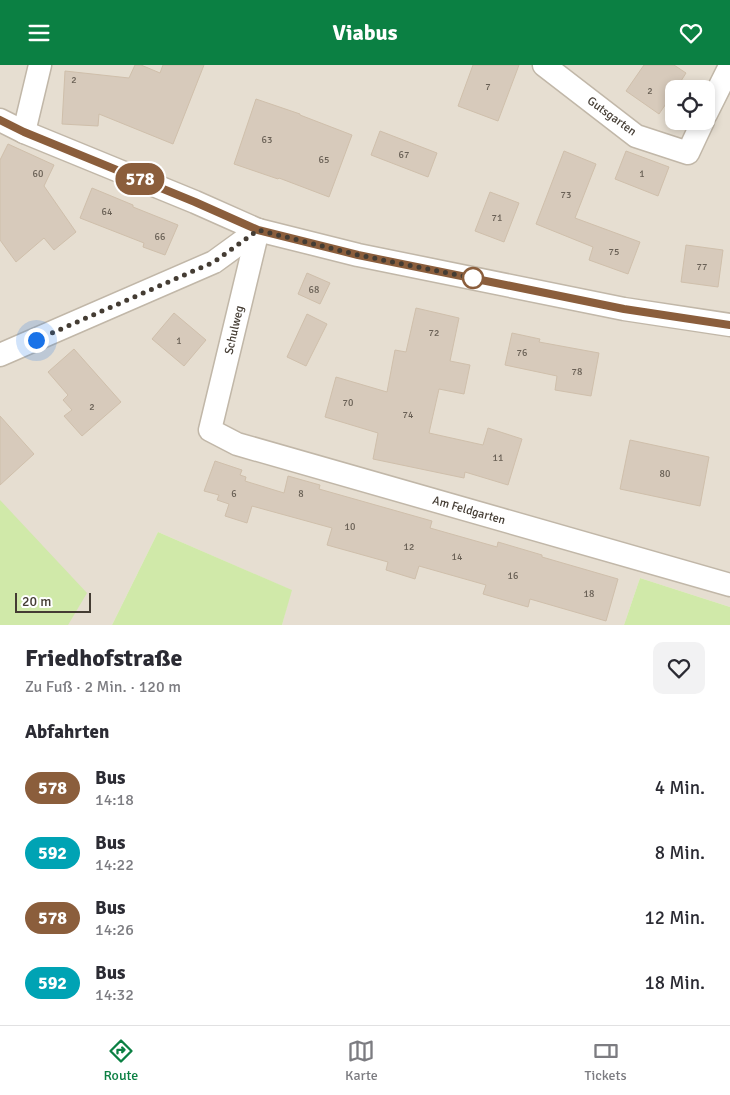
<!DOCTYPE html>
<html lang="de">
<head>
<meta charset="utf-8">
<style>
	body { margin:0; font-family:Signika,sans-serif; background:#f2f2f3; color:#2b2b33; height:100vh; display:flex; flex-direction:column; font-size:19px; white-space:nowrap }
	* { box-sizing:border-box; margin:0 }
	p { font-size:16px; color:#7c7c81 }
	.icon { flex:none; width:28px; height:28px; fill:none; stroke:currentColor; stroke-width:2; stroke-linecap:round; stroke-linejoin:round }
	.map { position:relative; height:560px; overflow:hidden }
	.side { display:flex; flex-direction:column; background:#fff; flex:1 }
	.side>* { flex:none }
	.badge { padding:0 10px; border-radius:16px; font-size:18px; line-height:32px }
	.buttons { position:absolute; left:665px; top:15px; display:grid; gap:10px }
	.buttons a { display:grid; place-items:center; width:50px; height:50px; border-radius:10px; background:#fff; box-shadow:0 2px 8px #0003; font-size:25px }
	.scale { position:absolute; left:15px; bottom:12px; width:76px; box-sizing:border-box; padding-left:5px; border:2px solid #443c33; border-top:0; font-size:14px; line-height:18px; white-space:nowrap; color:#443c33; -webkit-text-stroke:4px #fff; paint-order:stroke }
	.you { position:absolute; width:25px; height:25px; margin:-12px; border:4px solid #fff; border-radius:50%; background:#1a73e8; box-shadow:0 0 0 8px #1a73e833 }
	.map>.badge { position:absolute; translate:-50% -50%; box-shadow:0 0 0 2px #fff }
	h2 { padding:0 25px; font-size:19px; line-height:45px }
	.round { display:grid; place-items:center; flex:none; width:52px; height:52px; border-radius:10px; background:#f2f2f3 }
	.summary { display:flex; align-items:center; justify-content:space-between; height:85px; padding:0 25px }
	h1 { font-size:24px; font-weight:700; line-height:38px }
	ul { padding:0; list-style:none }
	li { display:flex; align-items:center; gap:15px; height:65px; padding:0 25px }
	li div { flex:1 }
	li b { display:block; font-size:19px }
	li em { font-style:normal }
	li .badge { min-width:55px; font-weight:700; text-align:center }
	header { display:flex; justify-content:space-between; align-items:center; height:65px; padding:0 25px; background:#0b8043; color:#fff; font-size:22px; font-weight:700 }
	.tabs { display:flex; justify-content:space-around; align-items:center; height:70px; border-top:1px solid #e1e1e2; background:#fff; font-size:14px; color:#7c7c81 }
	.tabs a { display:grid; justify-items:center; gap:2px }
	.tabs .active { color:#0b8043 }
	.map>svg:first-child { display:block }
</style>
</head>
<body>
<header><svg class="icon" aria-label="menu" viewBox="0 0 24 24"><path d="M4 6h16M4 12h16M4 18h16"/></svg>Viabus<svg class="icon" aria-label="heart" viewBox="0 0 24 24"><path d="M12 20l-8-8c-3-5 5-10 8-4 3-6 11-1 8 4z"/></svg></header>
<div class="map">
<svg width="730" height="560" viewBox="0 0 730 560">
	<rect width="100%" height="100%" fill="#f2ede3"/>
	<path fill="#e6ded1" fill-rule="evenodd" d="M0,0h730v542l-90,-29 -16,47h-342l9,-35 -133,-58 -46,93h-112zM674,24h32v32h-32z"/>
	<g fill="#d0e9a9">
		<path d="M0,435l87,93 -19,32h-68z"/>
		<path d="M158,467l134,58 -10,35h-170z"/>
		<path d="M640,513l90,29v18h-106z"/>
	</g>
	<g fill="#d7cabb" stroke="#cfbfab">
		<path d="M135,0h6l19,8 3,-8h41l-31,79 -74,-30 -1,12 -36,-2 3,-53 64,7z"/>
		<path d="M473,0h46l-21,56 -40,-15z"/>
		<path d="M644,0h30l12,8 -10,16h-2v3l-15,22 -33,-23z"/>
		<path d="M256,34l44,15v1l52,20 -23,62 -50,-19 -1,1 -44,-15z"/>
		<path d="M380,66l57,22 -9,24 -57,-22z"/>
		<path d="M8,79l46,21 -10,21 32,46 -22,18 -10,-12 -28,24 -16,-22v-80z"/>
		<path d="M564,86l32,13 -21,54 65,24 -12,32 -39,-14 4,-13 -57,-23z"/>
		<path d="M626,86l43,16 -11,29 -43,-17z"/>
		<path d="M92,123l41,17v2l45,18 -13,30 -22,-8 1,-4 -64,-25z"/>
		<path d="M490,127l29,11 -15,39 -29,-11z"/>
		<path d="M686,180l37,5 -5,37 -37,-5z"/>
		<path d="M307,208l23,10 -10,21 -22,-10z"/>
		<path d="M416,243l43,10 -9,43 20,4 -6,29 -25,-5 -10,44 54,12 5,-17 34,11 -14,46 -43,-13 -1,6 -91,-19 5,-26 -53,-16 11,-40 51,15 8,-42 11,2z"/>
		<path d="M174,248l32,27 -22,26 -32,-27z"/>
		<path d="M307,249l20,10 -21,42 -19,-9z"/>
		<path d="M512,268l28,6 -1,3 60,11 -8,43 -36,-6 2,-14 -52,-11z"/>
		<path d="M74,284l47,53 -39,34 -18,-20 8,-6 -9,-10 5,-5 -20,-23z"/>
		<path d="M0,351l34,38 -34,31z"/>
		<path d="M630,375l79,17 -9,49 -80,-17z"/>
		<path d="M215,396l27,9 -2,5 6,2 -1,4 39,12 4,-17 32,9 -1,4 113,32 -2,7 67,19 1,-5 44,13v2l76,22 -12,42 -76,-22 -2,8 -45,-13 3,-9 -67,-19 -4,13 -29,-9 2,-8 -61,-17 5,-17 -80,-22 -5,17 -22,-7 4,-12 -12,-4 2,-5 -15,-4z"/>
	</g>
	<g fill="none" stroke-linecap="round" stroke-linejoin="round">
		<g stroke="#c1b7a8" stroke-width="25">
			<g id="street">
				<path d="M544,0l92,71 52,17 15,-32"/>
				<path d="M706,49l24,-48"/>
				<path d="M0,55l24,12 171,70 63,28 100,25 266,54 106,16"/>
				<path d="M24,67l16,-67"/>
				<path d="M258,165l-48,200 27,14 493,141"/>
				<path d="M0,290l214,-93 44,-32"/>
			</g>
		</g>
		<use href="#street" stroke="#fff" stroke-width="22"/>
	</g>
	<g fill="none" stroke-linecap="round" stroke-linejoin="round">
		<g stroke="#fff" stroke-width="11">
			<path id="line" d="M0,55l24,12 171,70 63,28 100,25 266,54 106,16"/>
		</g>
		<use href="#line" stroke="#8b5e3c" stroke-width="8"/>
		<path stroke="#443c33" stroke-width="5" stroke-dasharray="0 9" d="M36,275l178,-78 44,-32 100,25 115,23"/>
	</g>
	<circle fill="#fff" stroke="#8b5e3c" stroke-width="2.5" cx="473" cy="213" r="10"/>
	<g text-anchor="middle" stroke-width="4" stroke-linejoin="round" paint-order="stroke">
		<g font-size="10" fill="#696055">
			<text x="74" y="18">2</text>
			<text x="488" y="25">7</text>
			<text x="650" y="29">2</text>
			<text x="267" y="78">63</text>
			<text x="404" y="93">67</text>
			<text x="324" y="98">65</text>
			<text x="38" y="112">60</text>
			<text x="642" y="112">1</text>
			<text x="566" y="133">73</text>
			<text x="107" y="150">64</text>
			<text x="497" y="156">71</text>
			<text x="160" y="175">66</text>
			<text x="614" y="190">75</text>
			<text x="702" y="205">77</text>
			<text x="314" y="228">68</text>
			<text x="434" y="271">72</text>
			<text x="179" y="279">1</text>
			<text x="522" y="291">76</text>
			<text x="577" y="310">78</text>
			<text x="348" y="341">70</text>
			<text x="92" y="345">2</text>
			<text x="408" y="353">74</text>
			<text x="498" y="396">11</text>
			<text x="665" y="412">80</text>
			<text x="234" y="432">6</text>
			<text x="301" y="432">8</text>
			<text x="350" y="465">10</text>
			<text x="409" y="485">12</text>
			<text x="457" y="495">14</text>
			<text x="513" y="514">16</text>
			<text x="589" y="532">18</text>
		</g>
		<g font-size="12" fill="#443c33" stroke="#fff">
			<text transform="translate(612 51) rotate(36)" y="4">Gutsgarten</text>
			<text transform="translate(234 265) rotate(-77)" y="4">Schulweg</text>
			<text transform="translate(469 445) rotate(16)" y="4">Am Feldgarten</text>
		</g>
	</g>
</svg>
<div class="buttons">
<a><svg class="icon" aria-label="locate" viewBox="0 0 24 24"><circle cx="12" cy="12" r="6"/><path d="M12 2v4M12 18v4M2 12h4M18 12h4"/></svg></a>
</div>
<div class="scale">20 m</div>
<div class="you" style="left:36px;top:275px"></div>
<b class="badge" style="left:140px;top:114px;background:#8b5e3c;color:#fff">578</b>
</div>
<section class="side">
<div class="summary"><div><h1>Friedhofstraße</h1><p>Zu Fuß · 2 Min. · 120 m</p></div><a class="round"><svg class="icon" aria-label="heart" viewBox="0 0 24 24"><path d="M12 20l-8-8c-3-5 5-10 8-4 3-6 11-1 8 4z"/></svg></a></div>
<h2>Abfahrten</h2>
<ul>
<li><span class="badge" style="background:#8b5e3c;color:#fff">578</span><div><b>Bus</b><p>14:18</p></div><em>4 Min.</em></li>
<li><span class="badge" style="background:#00a3b4;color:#fff">592</span><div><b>Bus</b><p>14:22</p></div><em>8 Min.</em></li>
<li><span class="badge" style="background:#8b5e3c;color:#fff">578</span><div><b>Bus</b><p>14:26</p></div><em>12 Min.</em></li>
<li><span class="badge" style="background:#00a3b4;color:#fff">592</span><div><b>Bus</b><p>14:32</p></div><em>18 Min.</em></li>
</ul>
</section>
<nav class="tabs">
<a class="active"><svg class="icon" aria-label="directions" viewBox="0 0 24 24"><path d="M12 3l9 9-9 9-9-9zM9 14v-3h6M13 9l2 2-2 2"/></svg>Route</a>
<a><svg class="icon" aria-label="map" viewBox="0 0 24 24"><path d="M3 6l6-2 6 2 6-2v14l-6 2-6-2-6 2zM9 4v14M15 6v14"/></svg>Karte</a>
<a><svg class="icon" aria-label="tickets" viewBox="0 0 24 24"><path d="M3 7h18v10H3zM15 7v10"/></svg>Tickets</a>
</nav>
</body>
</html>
